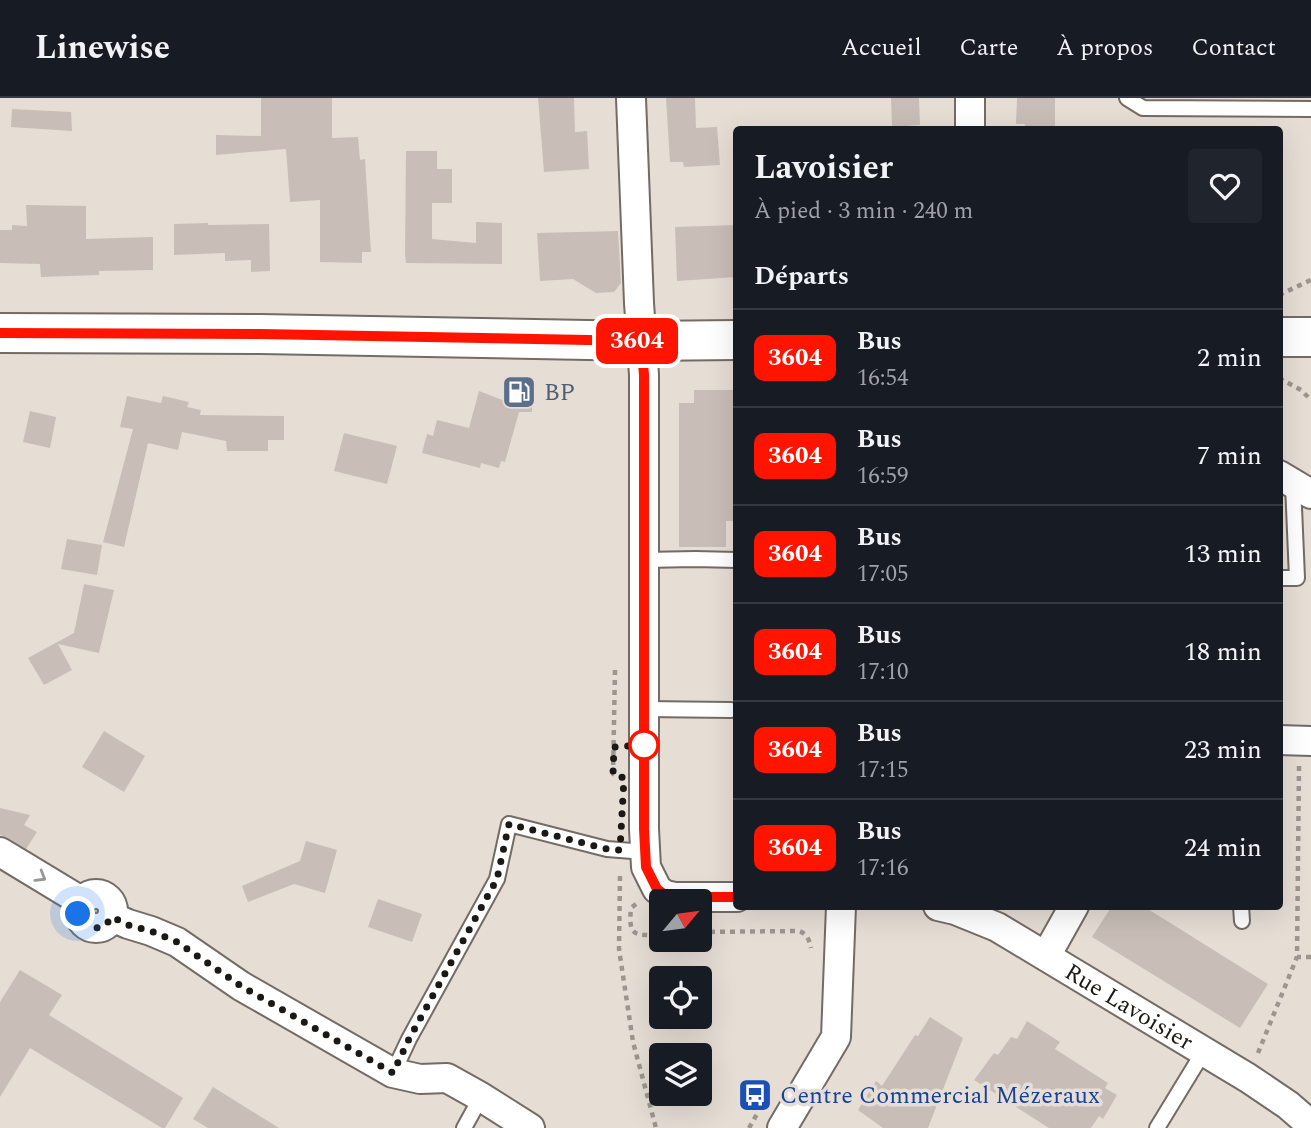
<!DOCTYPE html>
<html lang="fr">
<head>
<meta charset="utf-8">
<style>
	body { margin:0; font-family:Spectral,serif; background:#20242c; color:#f1f3f6; height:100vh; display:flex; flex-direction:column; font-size:26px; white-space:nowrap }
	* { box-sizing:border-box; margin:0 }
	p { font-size:23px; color:#9ea1a6 }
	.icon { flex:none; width:38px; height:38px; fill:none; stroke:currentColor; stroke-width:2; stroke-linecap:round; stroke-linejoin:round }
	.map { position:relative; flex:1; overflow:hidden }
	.panel { position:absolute; left:733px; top:28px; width:550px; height:784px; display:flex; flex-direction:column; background:#171b24; border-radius:7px; box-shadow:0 7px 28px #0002 }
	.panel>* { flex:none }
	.badge { padding:0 14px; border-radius:10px; font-size:24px; line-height:46px }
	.needle { width:46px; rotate:61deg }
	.buttons { position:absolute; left:649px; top:791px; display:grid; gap:14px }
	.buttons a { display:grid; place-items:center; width:63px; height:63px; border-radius:7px; background:#171b24; box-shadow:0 7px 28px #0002; font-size:35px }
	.you { position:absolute; width:35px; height:35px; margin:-18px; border:5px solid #fff; border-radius:50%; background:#1a73e8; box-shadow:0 0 0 10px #1a73e833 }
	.map>.badge { position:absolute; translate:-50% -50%; box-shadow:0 0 0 4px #fff }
	h2 { padding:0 21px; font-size:26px; line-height:63px }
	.round { display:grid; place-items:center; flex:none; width:74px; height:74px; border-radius:7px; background:#20242c }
	.summary { display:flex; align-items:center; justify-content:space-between; height:119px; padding:0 21px }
	h1 { font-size:33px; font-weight:700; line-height:52px }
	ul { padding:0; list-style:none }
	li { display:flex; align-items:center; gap:21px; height:98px; padding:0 21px; border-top:2px solid #363941 }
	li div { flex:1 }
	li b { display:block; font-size:26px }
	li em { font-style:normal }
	li .badge { min-width:77px; font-weight:700; text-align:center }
	header { display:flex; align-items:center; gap:42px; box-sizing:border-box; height:98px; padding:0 35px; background:#171b24; border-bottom:2px solid #363941 }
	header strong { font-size:33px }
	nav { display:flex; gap:38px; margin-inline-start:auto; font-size:24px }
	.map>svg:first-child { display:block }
</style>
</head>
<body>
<header>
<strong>Linewise</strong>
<nav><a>Accueil</a><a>Carte</a><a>À propos</a><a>Contact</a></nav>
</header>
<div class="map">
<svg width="1311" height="1030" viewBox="0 0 1311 1030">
	<rect width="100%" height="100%" fill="#e6ded5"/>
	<g fill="#c8beb7">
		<path d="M261,0h71v40l26,-1 2,23 5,-1 6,93h-9v11l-42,-1v-62l-30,2 -4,-53 -70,6v-20l45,1z"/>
		<path d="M538,0h36l1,34 12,-1 2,38 -45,3z"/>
		<path d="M666,0h29l1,30 21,-1 3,38 -36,2 -1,-5h-13z"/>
		<path d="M891,0h28l1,27 -28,2z"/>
		<path d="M1017,0h38v32h-31l1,-6h-9z"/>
		<path d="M12,11l59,3 1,19 -61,-4z"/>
		<path d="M406,53h31v18h15v34h-20v36l44,4v-21l26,1v41l-96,-1 -1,-10z"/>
		<path d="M26,107l60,1v33l67,-2v33l-54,1v4l-58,2 -1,-13 -40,-1v-33h12v-5l15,1z"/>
		<path d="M208,125v2l61,-1 1,47 -19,1v-12l-26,1v-8l-51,2v-31z"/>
		<path d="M736,127l1,52 -60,4 -2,-54z"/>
		<path d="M618,133l3,52 -7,9 -18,1 -23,-14 -33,2 -3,-48z"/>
		<path d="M506,280h26v34h-13l-14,50 -4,-1 -2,7 -18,-5 -1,5 -58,-15 5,-19 6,2 4,-16 32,8 10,-37 26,10z"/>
		<path d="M694,292h43v131h-11v26h-47v-144h15z"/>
		<path d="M127,298l34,7 2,-7 26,6 -2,5 14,3 -1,5 84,1v24h-16v11h-41l-1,-10 -44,-9 -4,18 -30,-7 -24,104 -21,-5 30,-113 -13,-2z"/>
		<path d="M30,313l26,6 -6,31 -27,-6z"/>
		<path d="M344,335l53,13 -10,38 -53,-13z"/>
		<path d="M67,441l35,6 -5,30 -36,-6z"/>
		<path d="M84,486l30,6 -15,63 -41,-9 14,26 -28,15 -16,-27 46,-25z"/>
		<path d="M104,633l41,25 -21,36 -42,-25z"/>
		<path d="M0,710l30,7 -6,10 13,7 -11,17 -17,-11 -9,-3z"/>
		<path d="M306,743l31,9 -12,43 -31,-9 -46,18 -6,-16 58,-25z"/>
		<path d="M378,801l44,15 -10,28 -44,-15z"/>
		<path d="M1112,808h31l125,78 -28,44 -148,-91z"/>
		<path d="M20,872l42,25 -13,20 134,83 -18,30h-3l-132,-80 -30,49v-95z"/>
		<path d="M930,919l33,21 -35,90h-45l-25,-18 18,-29 6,5 33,-51 3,1z"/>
		<path d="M1027,923l33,21 -5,7 53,34 -3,5 12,7 -14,24 -4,-3 -8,12h-42l-75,-48 20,-27 4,2 13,-18 6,2z"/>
		<path d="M213,989l66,41h-71l-15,-9z"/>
	</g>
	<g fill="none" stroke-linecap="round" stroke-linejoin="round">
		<g stroke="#736b64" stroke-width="18">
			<g id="lane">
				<path d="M1127,0l16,10 168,1"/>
				<path d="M644,462l51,-1 42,1"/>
				<path d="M1279,480h18l-4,-94"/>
				<path d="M644,611l87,1"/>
				<path d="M1241,808l1,15"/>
				<path d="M393,975l16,-34 88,-160 12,-55 98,25 38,3"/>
				<path d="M464,1030l17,-31"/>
				<path d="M1157,1030l47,-77"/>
			</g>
		</g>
		<g stroke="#736b64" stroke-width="32">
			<g id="street">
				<path d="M631,0l8,205 5,72v454l2,38 11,22 8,6 10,2h62"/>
				<path d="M970,0v32"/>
				<path d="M1279,377l32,19"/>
				<path d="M1279,642l32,1"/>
				<path d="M0,754l81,49"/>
				<circle cx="96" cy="813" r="17"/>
				<path id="s1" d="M938,808l17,4 42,17 251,151 40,27 23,20"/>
				<path d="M112,819l16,7 23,7 26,11 64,44 152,87 27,6 27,-1 34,19 49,31"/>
				<path d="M1046,858l28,-50"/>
				<path d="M782,1030l54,-91 5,-131"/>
			</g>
		</g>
		<g stroke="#736b64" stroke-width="42">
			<g id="secondary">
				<path d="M0,235l260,1 381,7 96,-1"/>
				<path d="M1279,239h32"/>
			</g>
		</g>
		<g stroke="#9d9690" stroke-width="4.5" stroke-dasharray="5 5" stroke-linecap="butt">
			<path d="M1279,197l32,-15"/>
			<path d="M1279,280l22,12 10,10"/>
			<path d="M615,572l-2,104 6,2"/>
			<path d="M1299,668l-2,191h14"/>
			<path d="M620,778l-1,73 14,93 23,86"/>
			<path d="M636,806l-5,4c-3,30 4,27 31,27"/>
			<path d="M700,834l99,-1c8,3 10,8 12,17"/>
			<path d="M1258,955l39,-96"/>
			<path d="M749,1030l8,-14"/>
		</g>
		<use href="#lane" stroke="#fff" stroke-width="14"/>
		<use href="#street" stroke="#fff" stroke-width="28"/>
		<use href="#secondary" stroke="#fff" stroke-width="38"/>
	</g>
	<defs><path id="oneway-chevron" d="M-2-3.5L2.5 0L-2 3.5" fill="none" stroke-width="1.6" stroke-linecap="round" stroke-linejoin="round" transform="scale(1.75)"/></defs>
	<use stroke="#989796" href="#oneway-chevron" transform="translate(41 779) rotate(31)"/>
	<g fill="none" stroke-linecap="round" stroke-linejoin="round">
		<g stroke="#fff" stroke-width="16">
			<path id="line" d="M0,235l260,1 381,7 3,34v454l2,38 11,22 8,6 10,2h62"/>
		</g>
		<use href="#line" stroke="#ff1400" stroke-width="10"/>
		<path stroke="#1b1815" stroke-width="7" stroke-dasharray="0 12.6" d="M78,816c8,17 23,19 34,3l16,8 23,6 26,11 64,44 152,87 16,-34 88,-160 12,-55 98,25 13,1 4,-72 -11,-4 1,-27 30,-2"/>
	</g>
	<defs>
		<g id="fuel-square" transform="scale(1.75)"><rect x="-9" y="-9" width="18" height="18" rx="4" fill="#5c6f8a" stroke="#e6ded5"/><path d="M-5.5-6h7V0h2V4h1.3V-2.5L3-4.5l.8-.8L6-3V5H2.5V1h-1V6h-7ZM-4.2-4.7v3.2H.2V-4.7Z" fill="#fff"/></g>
		<g id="bus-square" transform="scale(1.75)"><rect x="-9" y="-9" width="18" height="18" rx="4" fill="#1a4fb4" stroke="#e6ded5"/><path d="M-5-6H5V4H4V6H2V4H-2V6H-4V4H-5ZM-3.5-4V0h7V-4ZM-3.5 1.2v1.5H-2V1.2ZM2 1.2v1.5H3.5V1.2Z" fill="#fff"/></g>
	</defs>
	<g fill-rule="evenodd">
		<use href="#fuel-square" x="519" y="294"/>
		<use href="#bus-square" x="755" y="997"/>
	</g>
	<circle fill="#fff" stroke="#ff1400" stroke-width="3.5" cx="644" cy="647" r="14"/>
	<g text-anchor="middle" stroke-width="7" stroke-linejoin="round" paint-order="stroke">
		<g font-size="24" fill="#4e5e75" stroke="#e6ded5" text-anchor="start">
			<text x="544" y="302">BP</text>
		</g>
		<g font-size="24" fill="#1b1815" stroke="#e6ded5">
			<text dy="8" stroke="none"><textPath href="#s1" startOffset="217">Rue Lavoisier</textPath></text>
		</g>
		<g font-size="24" fill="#164399" stroke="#e6ded5" text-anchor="start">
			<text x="780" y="1005">Centre Commercial Mézeraux</text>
		</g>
	</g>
</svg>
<div class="buttons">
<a><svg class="needle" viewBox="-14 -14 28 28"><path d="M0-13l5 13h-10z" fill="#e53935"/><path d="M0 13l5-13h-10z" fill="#9ea1a6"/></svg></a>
<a><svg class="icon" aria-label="locate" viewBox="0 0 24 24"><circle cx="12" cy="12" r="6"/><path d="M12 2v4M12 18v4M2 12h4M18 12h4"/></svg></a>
<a><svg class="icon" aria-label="layers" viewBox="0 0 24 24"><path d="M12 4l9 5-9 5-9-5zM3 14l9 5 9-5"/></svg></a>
</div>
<div class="you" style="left:78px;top:816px"></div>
<b class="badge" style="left:637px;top:243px;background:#ff1400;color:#fff">3604</b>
<section class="panel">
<div class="summary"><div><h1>Lavoisier</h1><p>À pied · 3 min · 240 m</p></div><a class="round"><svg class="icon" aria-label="heart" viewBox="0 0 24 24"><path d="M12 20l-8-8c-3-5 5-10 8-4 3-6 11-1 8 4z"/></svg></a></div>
<h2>Départs</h2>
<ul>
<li><span class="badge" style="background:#ff1400;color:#fff">3604</span><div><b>Bus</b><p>16:54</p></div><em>2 min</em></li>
<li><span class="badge" style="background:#ff1400;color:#fff">3604</span><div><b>Bus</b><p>16:59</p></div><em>7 min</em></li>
<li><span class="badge" style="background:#ff1400;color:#fff">3604</span><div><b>Bus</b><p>17:05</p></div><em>13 min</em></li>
<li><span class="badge" style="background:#ff1400;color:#fff">3604</span><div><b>Bus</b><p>17:10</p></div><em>18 min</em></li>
<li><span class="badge" style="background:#ff1400;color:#fff">3604</span><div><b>Bus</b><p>17:15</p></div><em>23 min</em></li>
<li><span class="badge" style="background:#ff1400;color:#fff">3604</span><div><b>Bus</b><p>17:16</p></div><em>24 min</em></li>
</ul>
</section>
</div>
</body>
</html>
